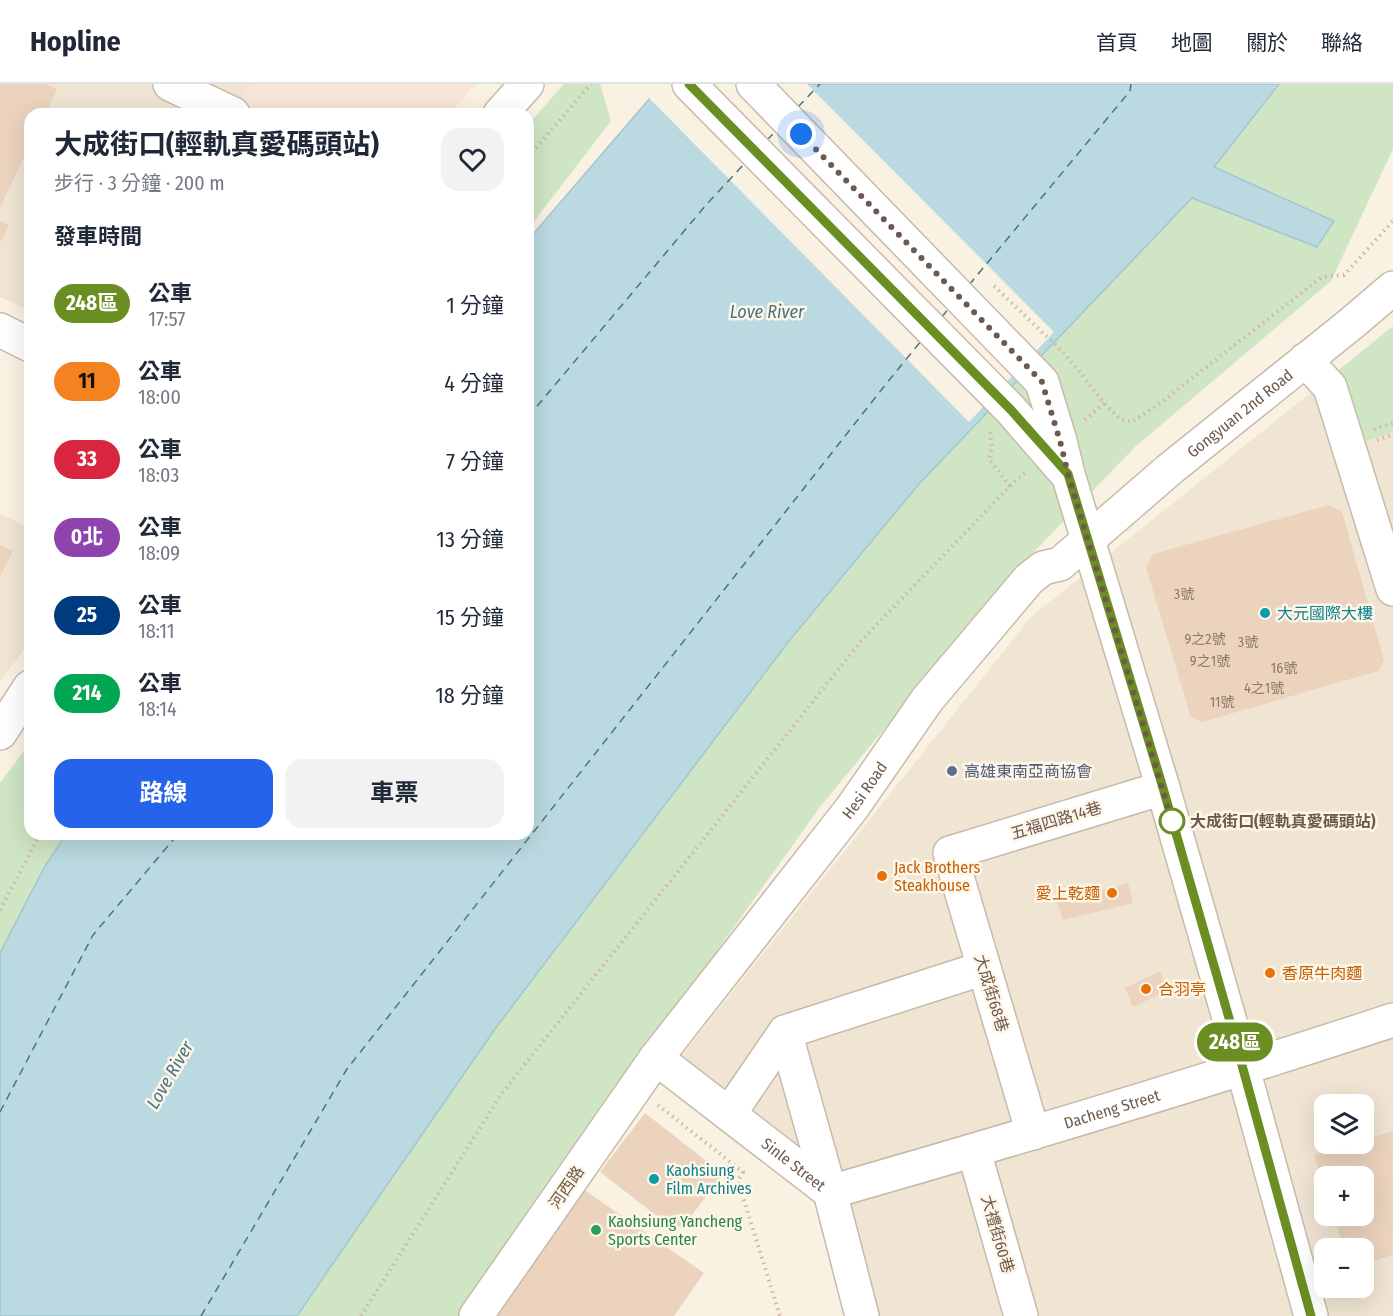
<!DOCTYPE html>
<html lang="zh-TW">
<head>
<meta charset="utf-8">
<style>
	body { margin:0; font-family:"Fira Sans Condensed","Noto Sans TC",sans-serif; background:#f2f2f3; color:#1f2937; height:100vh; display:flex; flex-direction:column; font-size:22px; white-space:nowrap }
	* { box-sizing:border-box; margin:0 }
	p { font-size:20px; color:#747a83 }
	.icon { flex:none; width:33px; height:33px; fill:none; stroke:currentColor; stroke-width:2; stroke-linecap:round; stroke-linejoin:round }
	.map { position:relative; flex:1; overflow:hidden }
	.panel { position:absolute; left:24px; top:24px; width:510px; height:732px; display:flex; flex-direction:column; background:#fff; border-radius:18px; box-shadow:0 6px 24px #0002 }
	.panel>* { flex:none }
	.badge { padding:0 12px; border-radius:20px; font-size:21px; line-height:39px }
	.buttons { position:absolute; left:1314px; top:1010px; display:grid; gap:12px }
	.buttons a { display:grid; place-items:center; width:60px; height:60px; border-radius:12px; background:#fff; box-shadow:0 6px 24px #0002; font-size:30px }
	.you { position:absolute; width:30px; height:30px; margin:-15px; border:4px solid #fff; border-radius:50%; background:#1a73e8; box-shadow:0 0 0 9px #1a73e833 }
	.map>.badge { position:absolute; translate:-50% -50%; box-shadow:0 0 0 3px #fff }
	h2 { padding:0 30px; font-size:22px; line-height:54px }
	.round { display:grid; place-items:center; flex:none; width:63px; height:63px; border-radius:18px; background:#f2f2f3 }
	.summary { display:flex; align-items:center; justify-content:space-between; height:102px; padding:0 30px }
	h1 { font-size:28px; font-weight:700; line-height:45px }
	.button { display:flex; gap:12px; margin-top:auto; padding:12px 30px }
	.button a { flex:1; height:69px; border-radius:18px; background:#2563eb; color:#fff; font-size:24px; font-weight:700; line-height:69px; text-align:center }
	.button a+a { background:#f2f2f3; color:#1f2937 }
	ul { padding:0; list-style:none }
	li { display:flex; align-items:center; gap:18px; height:78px; padding:0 30px }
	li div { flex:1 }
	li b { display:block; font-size:22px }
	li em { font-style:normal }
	li .badge { min-width:66px; font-weight:700; text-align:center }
	header { display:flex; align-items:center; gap:36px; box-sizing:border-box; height:84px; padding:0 30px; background:#fff; border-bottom:2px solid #e0e1e3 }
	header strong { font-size:28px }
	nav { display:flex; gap:33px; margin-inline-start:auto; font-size:21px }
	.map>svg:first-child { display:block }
</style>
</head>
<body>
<header>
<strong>Hopline</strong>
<nav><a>首頁</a><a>地圖</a><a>關於</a><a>聯絡</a></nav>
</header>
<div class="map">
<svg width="1393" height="1232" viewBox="0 0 1393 1232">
	<rect width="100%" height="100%" fill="#f9f2e3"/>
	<g fill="#f0e4d3" fill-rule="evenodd">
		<path d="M0,0h255l-6,4 -16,26h-203v197l-30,-14z"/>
		<path d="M1329,294l26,65 38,-11v884h-516l-28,-110 -178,-137 360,-452zM1324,1020h40v39h-40zM1324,1092h40v39h-40zM1324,1164h40v39h-40z"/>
		<path d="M0,430l30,14v113l-30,41z"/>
	</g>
	<path fill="#f8e4d8" d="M255,0h221l-27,30h-216l16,-26z"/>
	<g fill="#cfe5c4">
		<path d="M564,0h36l11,37 -83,108v-104z"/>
		<path d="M1279,0h114v65l-62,132 -196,166 -129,134 -186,226 -171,239 -93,125 -94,145h-164l80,-118 117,-169 294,-388 130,-157 272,-286 127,49 16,-26 -120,-54z"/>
		<path d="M1393,242v106l-38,12 -26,-66z"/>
		<path d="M30,659v91h36l-22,34 -44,85v-170z"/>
	</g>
	<path fill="#bad9e0" stroke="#a2c7d1" stroke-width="1.5" d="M662,0h617l-65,83 120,54 -17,26 -125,-49 -273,286 -130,157 -294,388 -117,169 -81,118h-297v-363l44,-85 22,-34h462v-594z"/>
	<path fill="#f9f2e3" d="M658,0h149l247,248 -85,90 -322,-326z"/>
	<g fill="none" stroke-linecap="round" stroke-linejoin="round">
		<g stroke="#497480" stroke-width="1.5" stroke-dasharray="8 6" stroke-linecap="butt">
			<path d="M798,23l22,-23"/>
			<path d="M767,56l9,-9"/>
			<path d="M969,201l161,-194 1,-7"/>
			<path d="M942,233l6,-8"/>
			<path d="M528,333l178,-212 39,-42"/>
			<path d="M0,1028l93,-177 85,-101"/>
			<path d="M201,1232l146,-247 539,-685 35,-43"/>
		</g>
	</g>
	<g fill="#ebd3be">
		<path d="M0,0h46l11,5 -12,25h-15v31l-30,62z"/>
		<path d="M0,137l9,4 -9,18z"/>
		<path d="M1329,421l13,7 42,148 -6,11 -176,51 -11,-5 -45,-150 7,-13z"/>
		<path d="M0,461l13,6 -13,26z"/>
		<path d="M1128,799l5,20 -70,17 -6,-18z"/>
		<path d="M1160,887l8,19 -35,17 -8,-19z"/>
		<path d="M645,1029l78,61 -40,53 -13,-1 -70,-54z"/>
		<path d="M1393,1047v124l-29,9v-16h-20l-11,-33h31v-39h-40v9l-10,-30 39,-12h11v-3z"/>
		<path d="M580,1103l124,86 -30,43h-184z"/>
	</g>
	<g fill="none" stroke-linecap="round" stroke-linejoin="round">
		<g stroke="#c8baab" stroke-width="36">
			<g id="minor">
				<path d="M170,0l63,30"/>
				<path d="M689,0l322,326 53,61"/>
				<path d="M753,0l289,298 18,59 8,33 95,314 66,230 82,298"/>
				<path d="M500,30l27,-30"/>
				<path d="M0,246l30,15"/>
				<path d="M1305,276l25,27 63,202"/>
				<path d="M0,649l30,-46"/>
				<path id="s1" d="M785,948l45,160c189,-54 377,-111 563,-172"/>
				<path id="s2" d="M656,974l174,134 32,124"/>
				<path d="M729,1030l56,-82 199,-64"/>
				<path d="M1033,1049l-83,-280 213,-65"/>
				<path d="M974,1067l47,165"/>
				<path id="s3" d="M476,1232l180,-258 196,-250 75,-108 102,-121 14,-11 17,-4 110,-95 182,-146 41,-35"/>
			</g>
		</g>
		<g stroke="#d0b6a2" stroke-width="4" stroke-dasharray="1.5 4.5" stroke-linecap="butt">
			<path d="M528,73l63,-73"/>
			<path d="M994,202l69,66 17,20 24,31 16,16 12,3 27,-18 163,-127 22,-2 49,-54"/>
			<path d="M1085,336l19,-17"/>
			<path d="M1374,345l19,-6"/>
			<path d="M1377,356l16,-5"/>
			<path d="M1010,402l17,-15"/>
			<path d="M0,826l40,-76"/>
			<path d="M658,1021l85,67 -5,9 42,135"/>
			<path d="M361,1232l141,-223 359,-452 149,-155 -21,-27 3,-11 -2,-16"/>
		</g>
		<use href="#minor" stroke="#fff" stroke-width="33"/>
	</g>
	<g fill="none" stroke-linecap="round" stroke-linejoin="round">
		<g stroke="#fff" stroke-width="14">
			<path id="line" d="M689,0l322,326 57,64 95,314 66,230 82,298"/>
		</g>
		<use href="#line" stroke="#6b8e23" stroke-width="9"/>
		<path stroke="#6e5a4c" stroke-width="6" stroke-dasharray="0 10.8" d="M801,50l241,248 18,59 8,33 104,347"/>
	</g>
	<g fill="#0f9aa8" stroke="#fdf6e9" stroke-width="2">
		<circle cx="1265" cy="529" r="6"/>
		<circle cx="654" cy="1095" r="6"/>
	</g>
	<circle fill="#5c6f8a" stroke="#fdf6e9" stroke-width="2" cx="952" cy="687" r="6"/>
	<circle fill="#fff" stroke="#6b8e23" stroke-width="3" cx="1172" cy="737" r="12"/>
	<g fill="#e8710a" stroke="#fdf6e9" stroke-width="2">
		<circle cx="882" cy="792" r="6"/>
		<circle cx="1112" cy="809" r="6"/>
		<circle cx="1270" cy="889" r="6"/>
		<circle cx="1146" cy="905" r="6"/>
	</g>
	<circle fill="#2e9e5b" stroke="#fdf6e9" stroke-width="2" cx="596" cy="1146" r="6"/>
	<g text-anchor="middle" stroke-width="5" stroke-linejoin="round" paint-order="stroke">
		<g font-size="14" fill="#8d7868">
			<text x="1184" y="515">3號</text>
			<text x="1205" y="560">9之2號</text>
			<text x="1248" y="563">3號</text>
			<text x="1210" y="582">9之1號</text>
			<text x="1284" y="589">16號</text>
			<text x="1264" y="609">4之1號</text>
			<text x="1222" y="623">11號</text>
		</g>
		<g font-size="16" fill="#6e5a4c" stroke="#fdf6e9">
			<text dy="6" stroke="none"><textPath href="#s3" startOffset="1192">Gongyuan 2nd Road</textPath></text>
			<text dy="6" stroke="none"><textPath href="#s3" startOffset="654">Hesi Road</textPath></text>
			<text transform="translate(1056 736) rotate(-17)" y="6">五福四路14巷</text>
			<text transform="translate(992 909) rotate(73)" y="6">大成街68巷</text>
			<text dy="6" stroke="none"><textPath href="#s1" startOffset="460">Dacheng Street</textPath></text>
			<text dy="6" stroke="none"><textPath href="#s2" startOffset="174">Sinle Street</textPath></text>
			<text transform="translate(566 1103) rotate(-55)" y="6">河西路</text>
			<text transform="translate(998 1150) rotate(74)" y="6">大禮街60巷</text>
		</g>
		<g font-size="16" fill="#0d838f" stroke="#fdf6e9" text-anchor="start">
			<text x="1277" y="535">大元國際大樓</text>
			<text x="666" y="1092">Kaohsiung<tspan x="666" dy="18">Film Archives</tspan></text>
		</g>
		<g font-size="16" fill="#4e5e75" stroke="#fdf6e9" text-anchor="start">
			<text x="964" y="693">高雄東南亞商協會</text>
		</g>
		<g font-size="16" font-weight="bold" fill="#6e5a4c" stroke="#fdf6e9" text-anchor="start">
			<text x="1190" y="743">大成街口(輕軌真愛碼頭站)</text>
		</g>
		<g font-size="16" fill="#c56008" stroke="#fdf6e9" text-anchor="start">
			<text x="894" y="789">Jack Brothers<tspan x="894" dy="18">Steakhouse</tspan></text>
			<text x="1100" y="815" text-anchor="end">愛上乾麵</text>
			<text x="1282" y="895">香原牛肉麵</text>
			<text x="1158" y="911">合羽亭</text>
		</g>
		<g font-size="16" fill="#27864d" stroke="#fdf6e9" text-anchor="start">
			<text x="608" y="1143">Kaohsiung Yancheng<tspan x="608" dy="18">Sports Center</tspan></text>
		</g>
		<g font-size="18" font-style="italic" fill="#497480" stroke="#fdf6e9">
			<text x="767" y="234">Love River</text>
			<text transform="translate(170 991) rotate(-60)" y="6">Love River</text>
		</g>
	</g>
</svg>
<div class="buttons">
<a><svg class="icon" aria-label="layers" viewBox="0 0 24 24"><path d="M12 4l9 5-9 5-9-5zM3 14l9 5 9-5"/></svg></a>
<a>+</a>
<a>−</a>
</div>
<div class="you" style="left:801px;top:50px"></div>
<b class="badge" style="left:1235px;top:958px;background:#6b8e23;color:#fff">248區</b>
<section class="panel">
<div class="summary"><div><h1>大成街口(輕軌真愛碼頭站)</h1><p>步行 · 3 分鐘 · 200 m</p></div><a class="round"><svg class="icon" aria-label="heart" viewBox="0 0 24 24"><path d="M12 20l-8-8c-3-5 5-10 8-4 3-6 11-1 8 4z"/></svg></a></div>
<h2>發車時間</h2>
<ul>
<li><span class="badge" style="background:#6b8e23;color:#fff">248區</span><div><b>公車</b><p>17:57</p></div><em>1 分鐘</em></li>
<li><span class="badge" style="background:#f58220;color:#111">11</span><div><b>公車</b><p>18:00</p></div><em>4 分鐘</em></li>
<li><span class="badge" style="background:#d7263d;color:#fff">33</span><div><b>公車</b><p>18:03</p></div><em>7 分鐘</em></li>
<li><span class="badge" style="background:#8e44ad;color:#fff">0北</span><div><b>公車</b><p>18:09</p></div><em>13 分鐘</em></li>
<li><span class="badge" style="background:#003b80;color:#fff">25</span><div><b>公車</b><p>18:11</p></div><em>15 分鐘</em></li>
<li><span class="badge" style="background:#00a651;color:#fff">214</span><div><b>公車</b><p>18:14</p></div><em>18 分鐘</em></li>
</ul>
<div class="button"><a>路線</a><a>車票</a></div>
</section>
</div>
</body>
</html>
